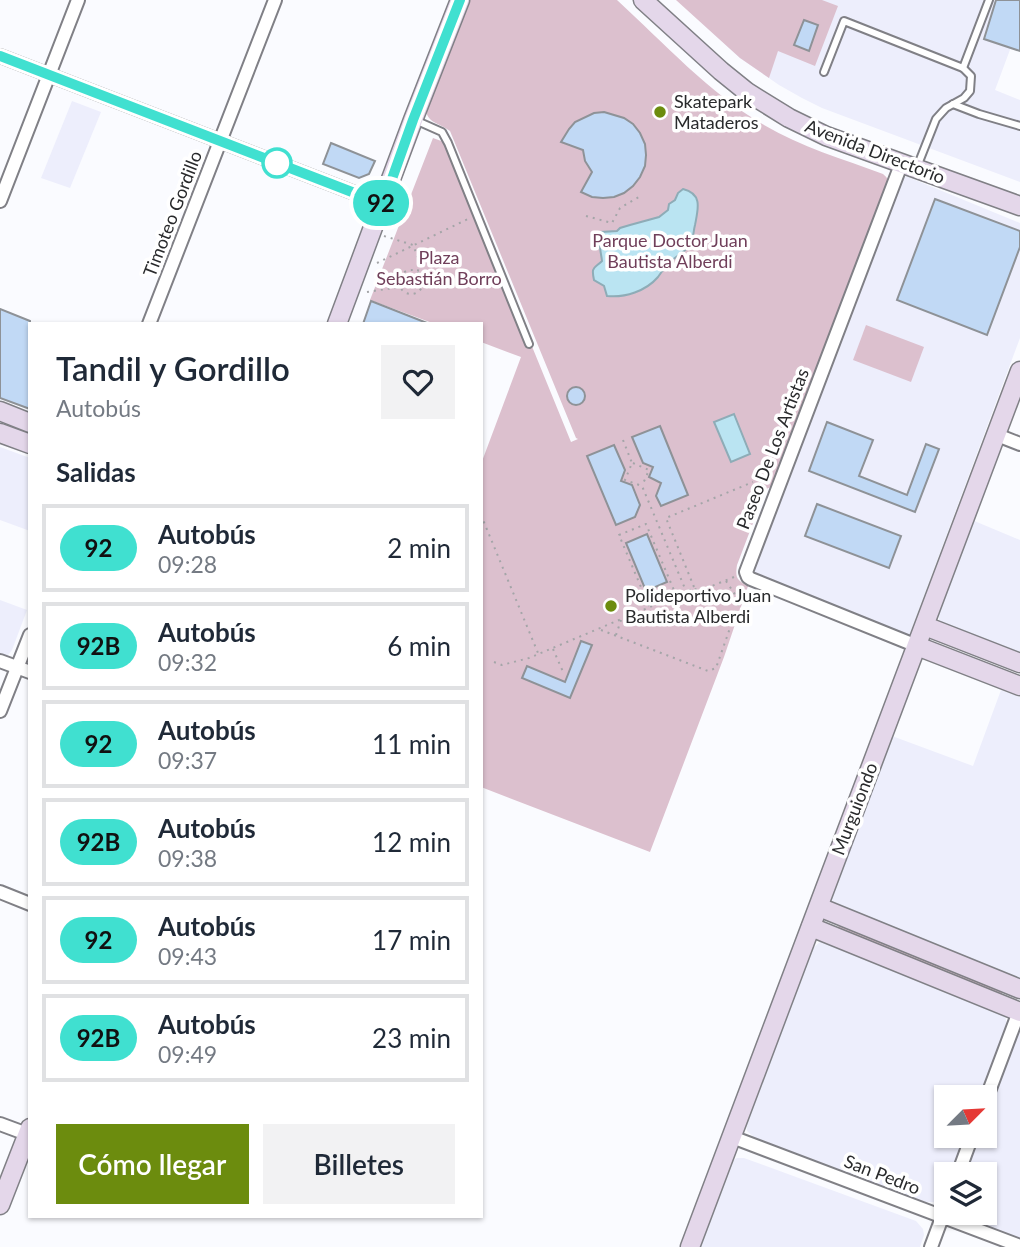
<!DOCTYPE html>
<html lang="es">
<head>
<meta charset="utf-8">
<style>
	body { margin:0; font-family:Lato,sans-serif; background:#f2f2f3; color:#1f2937; height:100vh; display:flex; flex-direction:column; font-size:26px; white-space:nowrap }
	* { box-sizing:border-box; margin:0 }
	p { font-size:23px; color:#747a83 }
	.icon { flex:none; width:38px; height:38px; fill:none; stroke:currentColor; stroke-width:2; stroke-linecap:round; stroke-linejoin:round }
	.map { position:relative; flex:1; overflow:hidden }
	.drawer { position:absolute; left:28px; top:322px; width:455px; height:896px; display:flex; flex-direction:column; background:#fff; border-radius:0px; box-shadow:0 2px 5px #0004 }
	.drawer>* { flex:none }
	.badge { padding:0 14px; border-radius:23px; font-size:24px; line-height:46px }
	.needle { width:46px; rotate:66deg }
	.fabs { position:absolute; left:934px; top:1085px; display:grid; gap:14px }
	.fabs a { display:grid; place-items:center; width:63px; height:63px; border-radius:0px; background:#fff; box-shadow:0 2px 5px #0004; font-size:35px }
	.map>.badge { position:absolute; translate:-50% -50%; box-shadow:0 0 0 4px #fff }
	h2 { padding:0 28px; font-size:26px; line-height:63px }
	.round { display:grid; place-items:center; flex:none; width:74px; height:74px; border-radius:0px; background:#f2f2f3 }
	.summary { display:flex; align-items:center; justify-content:space-between; height:119px; padding:0 28px }
	h1 { font-size:33px; font-weight:600; line-height:52px }
	.button { display:flex; gap:14px; margin-top:auto; padding:14px 28px }
	.button a { flex:1; height:80px; border-radius:0px; background:#6c8c0e; color:#fff; font-size:28px; font-weight:600; line-height:80px; text-align:center }
	.button a+a { background:#f2f2f3; color:#1f2937 }
	ul { padding:0; list-style:none }
	li { display:flex; align-items:center; gap:21px; height:88px; margin:0 14px 10px; padding:0 14px; border:4px solid #e0e1e3; border-radius:0px }
	li div { flex:1 }
	li b { display:block; font-size:26px }
	li em { font-style:normal }
	li .badge { min-width:77px; font-weight:700; text-align:center }
	.map>svg:first-child { display:block }
</style>
</head>
<body>
<div class="map">
<svg width="1020" height="1247" viewBox="0 0 1020 1247">
	<rect width="100%" height="100%" fill="#fafbff"/>
	<g fill="#edeefc">
		<path d="M677,0h319l-12,38 27,9 -16,43 25,10v82l-198,-74 -20,-10 -23,-13 -39,-27z"/>
		<path d="M72,101l29,11 -31,76 -29,-10z"/>
		<path d="M901,176l7,1 112,46v115l-111,298 -151,-60 -6,-5z"/>
		<path d="M0,447l30,11v73l-30,-11z"/>
		<path d="M972,520l48,20v117l-79,-33 -2,-4v-8z"/>
		<path d="M0,600l27,10 -15,40 -4,5 -8,2z"/>
		<path d="M1001,690l19,7v282l-5,1 -182,-76 -2,-9 61,-159 81,30z"/>
		<path d="M826,940l176,72 3,4 2,8 -28,73h-32v39h18l-14,38h-4v11l-4,9 -8,8h-10l-170,-64 -8,-7 -1,-8 3,-8 63,-166 8,-7z"/>
		<path d="M1020,1030v214l-66,-28 -2,-3h33v-39h-22l14,-38h8v-22l28,-76z"/>
		<path d="M737,1158h7l172,63 7,8 1,6 -4,12h-223l32,-84z"/>
	</g>
	<g fill="#dcc0ce">
		<path d="M470,0h147c47,43 92,93 147,125 37,22 79,34 119,49 5,4 6,7 5,13l-117,300 -5,2 -29,76c-2,13 0,15 11,21l-24,71 -74,195 -169,-65v-323l40,-107 -40,-15v-18h-46l-65,-24 63,-162 11,4 82,203 5,-1 40,98 7,-3 -2,-1 -126,-307c-10,-8 -25,-8 -24,-24z"/>
		<path d="M676,0h146l16,6 -23,60 -37,-15 -9,27 -29,-20z"/>
		<path d="M866,325l58,22 -13,35 -58,-22z"/>
		<path d="M842,924l159,64 1,6 -2,3 -163,-68 2,-4z"/>
	</g>
	<g fill="#bae4f2" stroke="#8eacb7" stroke-width="2">
		<path d="M683,189c20,5 15,20 12,36 -2,7 -1,15 -6,21 -5,7 -15,11 -21,18 -4,4 -7,9 -10,13 -12,14 -33,21 -51,19l-3,-10 -10,-6c-3,-14 0,-11 8,-19 -1,-9 -4,-17 0,-25l-1,-4 16,-1 3,-3 10,-3 29,-8 9,-7 1,-6 6,-4 3,-7z"/>
		<path d="M734,414l16,40 -19,8 -17,-40z"/>
	</g>
	<g fill="#c1d9f5" stroke="#8e9297" stroke-width="2">
		<path d="M996,0h24v51l-36,-12z"/>
		<path d="M804,20l14,5 -9,26 -15,-6z"/>
		<path d="M604,112l20,6 9,6 7,9 5,11 1,11 -1,11 -5,11 -7,9 -9,7 -10,4 -11,1 -11,-1 -11,-5 11,-20 -7,-11 -2,-11 -22,-8 8,-13 6,-7 19,-9z"/>
		<path d="M331,143l44,18 -6,13 -10,4 -36,-14z"/>
		<path d="M935,199l85,32v16l-33,88 -90,-35z"/>
		<path d="M371,301l56,22v1h-64z"/>
		<path d="M0,309l30,12v88l-30,-11z"/>
		<circle cx="576" cy="396" r="9"/>
		<path d="M827,422l46,18 -14,36 48,19 19,-51 13,5 -24,63 -106,-41z"/>
		<path d="M660,426l28,69 -27,11 -5,-10 5,-13 -12,-6 4,-10 -10,-4 -11,-26z"/>
		<path d="M614,445l11,25 -4,11 11,4 8,20 -5,12 -19,8 -29,-69z"/>
		<path d="M817,504l84,32 -12,32 -84,-32z"/>
		<path d="M647,534l20,48 -21,9 -20,-48z"/>
		<path d="M581,641l11,4 -22,53 -48,-20 5,-12 38,16z"/>
	</g>
	<g fill="none" stroke-linecap="round" stroke-linejoin="round">
		<g stroke="#808086" stroke-width="10">
			<g id="lane">
				<path d="M963,68l26,-68"/>
				<path d="M824,72l20,-51 119,47 8,8 -1,15 -6,7 -18,10 -10,11 -19,48"/>
				<path d="M953,104l26,10 41,12"/>
				<path d="M415,120l27,12 6,11 81,201"/>
			</g>
		</g>
		<g stroke="#808086" stroke-width="16">
			<g id="street">
				<path d="M0,56l383,148"/>
				<path d="M902,162l-156,410 2,5 3,2 166,67"/>
				<path d="M0,201l78,-201"/>
				<path d="M149,324l126,-324"/>
				<path d="M997,435l23,9"/>
				<path d="M0,661l30,11"/>
				<path d="M0,711l30,-76"/>
				<path d="M0,892l30,12"/>
				<path d="M985,1102l35,-93"/>
				<path d="M0,1124l27,10"/>
				<path d="M732,1137l288,109"/>
				<path d="M958,1174l14,-38"/>
				<path d="M931,1247l16,-43"/>
			</g>
		</g>
		<g stroke="#808086" stroke-width="21">
			<g id="secondary">
				<path d="M643,0l78,71 26,21 42,26 37,18 194,70"/>
				<path d="M337,324l76,-204 47,-120"/>
				<path d="M0,411l30,12"/>
				<path d="M0,433l30,11"/>
				<path d="M925,626l95,37"/>
				<path d="M917,646l103,40"/>
				<path d="M819,907l201,82"/>
				<path d="M811,927l209,85"/>
				<path d="M0,1205l30,-77"/>
				<path d="M690,1247l330,-876"/>
			</g>
		</g>
		<g stroke="#a4a5a8" stroke-width="2" stroke-dasharray="2 5" stroke-linecap="butt">
			<path d="M586,216l26,7 8,-15 19,-11"/>
			<path d="M384,236l29,9 6,15 -1,11"/>
			<path d="M377,263l93,-45"/>
			<circle cx="411" cy="282" r="12"/>
			<path d="M367,292l32,-5"/>
			<path d="M623,440l9,23 -7,17 17,6 44,105"/>
			<path d="M633,463l16,7 -7,16"/>
			<path d="M481,515l57,138"/>
			<path d="M726,581l10,15 4,2"/>
			<path d="M694,587l-28,-69 87,-36"/>
			<path d="M649,606l-30,-71 27,-11 30,71"/>
			<path d="M601,630l107,41 8,-3 28,-80"/>
			<path d="M616,635l5,-15"/>
			<path d="M553,649l11,25"/>
			<path d="M494,662l8,3 27,-7 166,-70 2,4 37,-15"/>
		</g>
		<use href="#lane" stroke="#fff" stroke-width="6"/>
		<use href="#street" stroke="#fff" stroke-width="12"/>
		<use href="#secondary" stroke="#e4d7ea" stroke-width="18"/>
	</g>
	<g fill="none" stroke-linecap="round" stroke-linejoin="round">
		<g stroke="#fff" stroke-width="16">
			<path id="line" d="M0,56l383,148 30,-84 47,-120"/>
		</g>
		<use href="#line" stroke="#40e0d0" stroke-width="10"/>
	</g>
	<g fill="#6c8c0e" stroke="#fff" stroke-width="2.5">
		<circle cx="660" cy="112" r="7"/>
		<circle cx="611" cy="606" r="7"/>
	</g>
	<circle fill="#fff" stroke="#40e0d0" stroke-width="3.5" cx="277" cy="163" r="14"/>
	<g text-anchor="middle" stroke-width="7" stroke-linejoin="round" paint-order="stroke">
		<g font-size="18" fill="#292a2c" stroke="#fff" text-anchor="start">
			<text x="674" y="108">Skatepark<tspan x="674" dy="21">Mataderos</tspan></text>
			<text x="625" y="602">Polideportivo Juan<tspan x="625" dy="21">Bautista Alberdi</tspan></text>
		</g>
		<g font-size="18" fill="#292a2c" stroke="#fff">
			<text transform="translate(875 152) rotate(21)" y="6">Avenida Directorio</text>
			<text transform="translate(173 214) rotate(-69)" y="6">Timoteo Gordillo</text>
			<text transform="translate(773 449) rotate(-69)" y="6">Paseo De Los Artistas</text>
			<text transform="translate(855 809) rotate(-69)" y="6">Murguiondo</text>
			<text transform="translate(882 1175) rotate(21)" y="6">San Pedro</text>
		</g>
		<g font-size="18" fill="#703f5a" stroke="#fff">
			<text x="670" y="247">Parque Doctor Juan<tspan x="670" dy="21">Bautista Alberdi</tspan></text>
			<text x="439" y="264">Plaza<tspan x="439" dy="21">Sebastián Borro</tspan></text>
		</g>
	</g>
</svg>
<div class="fabs">
<a><svg class="needle" viewBox="-14 -14 28 28"><path d="M0-13l5 13h-10z" fill="#e53935"/><path d="M0 13l5-13h-10z" fill="#747a83"/></svg></a>
<a><svg class="icon" aria-label="layers" viewBox="0 0 24 24"><path d="M12 4l9 5-9 5-9-5zM3 14l9 5 9-5"/></svg></a>
</div>
<b class="badge" style="left:381px;top:203px;background:#40e0d0;color:#111">92</b>
<section class="drawer">
<div class="summary"><div><h1>Tandil y Gordillo</h1><p>Autobús</p></div><a class="round"><svg class="icon" aria-label="heart" viewBox="0 0 24 24"><path d="M12 20l-8-8c-3-5 5-10 8-4 3-6 11-1 8 4z"/></svg></a></div>
<h2>Salidas</h2>
<ul>
<li><span class="badge" style="background:#40e0d0;color:#111">92</span><div><b>Autobús</b><p>09:28</p></div><em>2 min</em></li>
<li><span class="badge" style="background:#40e0d0;color:#111">92B</span><div><b>Autobús</b><p>09:32</p></div><em>6 min</em></li>
<li><span class="badge" style="background:#40e0d0;color:#111">92</span><div><b>Autobús</b><p>09:37</p></div><em>11 min</em></li>
<li><span class="badge" style="background:#40e0d0;color:#111">92B</span><div><b>Autobús</b><p>09:38</p></div><em>12 min</em></li>
<li><span class="badge" style="background:#40e0d0;color:#111">92</span><div><b>Autobús</b><p>09:43</p></div><em>17 min</em></li>
<li><span class="badge" style="background:#40e0d0;color:#111">92B</span><div><b>Autobús</b><p>09:49</p></div><em>23 min</em></li>
</ul>
<div class="button"><a>Cómo llegar</a><a>Billetes</a></div>
</section>
</div>
</body>
</html>
